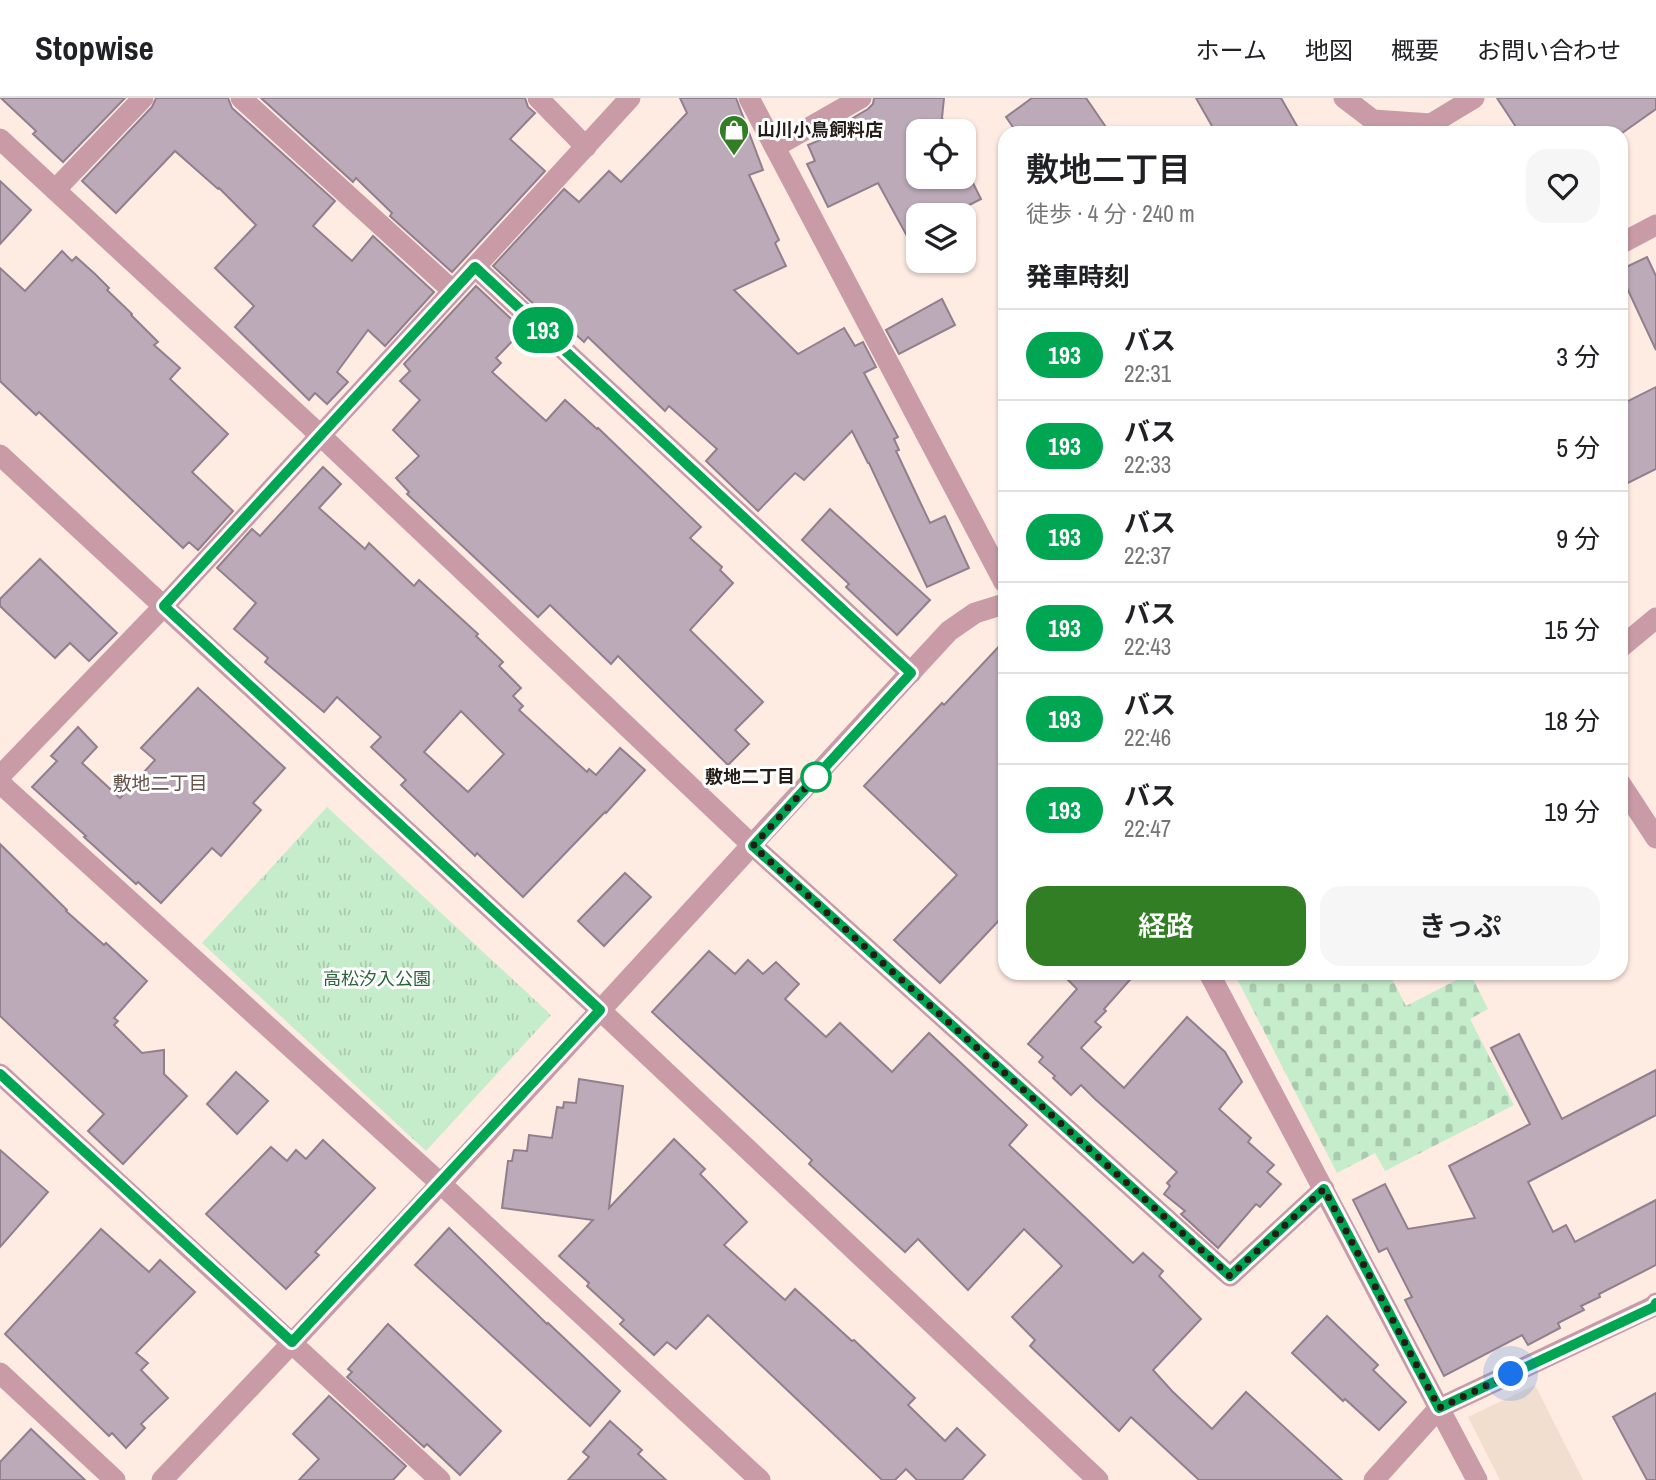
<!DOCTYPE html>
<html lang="ja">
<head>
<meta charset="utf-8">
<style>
	body { margin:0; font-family:"Archivo Narrow","Noto Sans JP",sans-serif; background:#f6f6f6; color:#202124; height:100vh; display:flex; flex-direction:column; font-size:26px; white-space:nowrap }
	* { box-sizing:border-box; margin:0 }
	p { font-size:23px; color:#757577 }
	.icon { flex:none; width:38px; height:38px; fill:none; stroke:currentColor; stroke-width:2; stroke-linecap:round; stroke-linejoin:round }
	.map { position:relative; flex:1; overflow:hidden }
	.drawer { position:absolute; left:998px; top:28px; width:630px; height:854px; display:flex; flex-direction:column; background:#fff; border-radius:21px; box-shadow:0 2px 5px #0004 }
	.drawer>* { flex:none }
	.badge { padding:0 14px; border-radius:23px; font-size:24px; line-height:46px }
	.fabs { position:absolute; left:906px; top:21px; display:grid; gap:14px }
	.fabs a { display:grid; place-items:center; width:70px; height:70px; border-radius:14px; background:#fff; box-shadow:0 2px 5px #0004; font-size:35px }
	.you { position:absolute; width:35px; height:35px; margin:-18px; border:5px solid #fff; border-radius:50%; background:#1a73e8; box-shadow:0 0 0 10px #1a73e833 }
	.map>.badge { position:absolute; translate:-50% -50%; box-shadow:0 0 0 4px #fff }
	h2 { padding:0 28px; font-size:26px; line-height:63px }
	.round { display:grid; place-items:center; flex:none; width:74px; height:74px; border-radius:21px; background:#f6f6f6 }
	.headline { display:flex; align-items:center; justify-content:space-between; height:119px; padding:0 28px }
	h1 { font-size:33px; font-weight:600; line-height:52px }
	.action { display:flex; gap:14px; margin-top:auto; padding:14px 28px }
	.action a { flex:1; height:80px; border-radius:21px; background:#327e25; color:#fff; font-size:28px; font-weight:600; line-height:80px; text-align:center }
	.action a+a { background:#f6f6f6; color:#202124 }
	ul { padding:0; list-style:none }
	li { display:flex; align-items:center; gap:21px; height:91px; padding:0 28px; border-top:2px solid #e0e0e0 }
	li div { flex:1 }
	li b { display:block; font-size:26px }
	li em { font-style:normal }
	li .badge { min-width:77px; font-weight:700; text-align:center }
	header { display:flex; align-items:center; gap:42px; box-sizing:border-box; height:98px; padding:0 35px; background:#fff; border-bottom:2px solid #e0e0e0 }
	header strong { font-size:33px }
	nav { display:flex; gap:38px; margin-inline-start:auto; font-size:24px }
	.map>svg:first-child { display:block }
</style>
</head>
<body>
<header>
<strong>Stopwise</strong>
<nav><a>ホーム</a><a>地図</a><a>概要</a><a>お問い合わせ</a></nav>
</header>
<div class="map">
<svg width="1656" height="1382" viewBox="0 0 1656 1382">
	<defs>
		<pattern id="grass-tufts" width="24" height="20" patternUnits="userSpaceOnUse" patternTransform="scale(1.75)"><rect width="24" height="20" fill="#c5eccb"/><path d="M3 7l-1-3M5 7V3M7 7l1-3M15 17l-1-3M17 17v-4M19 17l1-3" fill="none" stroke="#a9caae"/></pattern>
		<pattern id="cemetery-stones" width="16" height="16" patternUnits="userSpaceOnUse" patternTransform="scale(1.75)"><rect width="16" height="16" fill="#c5eccb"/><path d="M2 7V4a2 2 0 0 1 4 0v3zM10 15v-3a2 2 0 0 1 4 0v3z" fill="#a9caae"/></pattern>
	</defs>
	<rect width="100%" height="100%" fill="#feebe2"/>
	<path fill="#f2dece" d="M1535,1287l48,95h-83l-32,-63z"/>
	<path fill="url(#grass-tufts)" d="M327,709l224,208 -125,136 -224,-208z"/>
	<path fill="url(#cemetery-stones)" d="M1234,875h155l17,33 64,-33 18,36 -18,10 44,86 -129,66 -10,-18 -38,20z"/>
	<g fill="#bdaab9" stroke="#917f8d" stroke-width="2" fill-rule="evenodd">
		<path d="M1,0h124l-62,64 -30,-28 3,-3z"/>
		<path d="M156,0h72l4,10 103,93 -22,25 39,35 21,-25 61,56 -49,54 -17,-16 -31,42 11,10 -21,22 -12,-11 -6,7 -74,-73 19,-21 -39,-38 41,-43 -37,-37 -1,1 -43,-38 -59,62 -34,-32 70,-74z"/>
		<path d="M261,0h264l3,9 7,6 -25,26 35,32 -93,101 -62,-56 2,-3 -36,-35 -3,4z"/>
		<path d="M680,0h56l27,72 -14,5 30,65 -4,3 11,23 -52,24 64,64 46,-26 11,18 8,-4 13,25 -12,6 34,64 -4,2 5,11 -3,1 34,72 15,-7 24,52 -42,19 -58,-124h-1l-16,-32 -48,49 -9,-7 -37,38 -52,-50 11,-12 -48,-43 -4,5 -77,-74 -4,5 -38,-35 -5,4 -48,-45 71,-77 15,13 30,-31 12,11 66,-69z"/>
		<path d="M874,0h70l-2,20 8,13h-31v46h45v-20l6,9 -4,3 15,30 -31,16h-2l-2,-3 -5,3h-22v43l-41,-75 -50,24 -21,-43 8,-3 -7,-16 48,-20 -3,-7 15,-9 5,-5z"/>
		<path d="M1032,0h54l24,35h-93l-11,-16z"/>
		<path d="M1196,0h85l20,35h-85z"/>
		<path d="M1497,0h159v11l-34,24h-102z"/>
		<path d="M0,83l31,29 -31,34z"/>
		<path d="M62,153l10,10 4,-4 19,17 14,14 -2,2 25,24 -1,1 27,27 -4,3 26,23 -10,11 58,55 -36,38 41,39 -35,39 -9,-8 -6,6 -144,-136 -3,3 -36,-34v-113l25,23z"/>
		<path d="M1647,159l9,19v74l-36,-77v-3z"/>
		<path d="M476,188l47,44 -27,28 5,5 -9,9 54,49 19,-21 32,29 1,-1 103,99 -11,11 32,29 -2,3 13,13 -43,47 73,72 -28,28 14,14 -21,21 -110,-109 -7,8 -61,-59 -12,12 -131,-123 2,-2 -13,-14 23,-22 -26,-26 27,-30 -20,-19 10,-10 -6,-7z"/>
		<path d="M942,201l13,26 -56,29 -13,-24z"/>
		<path d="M1656,289v82l-36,18v-82z"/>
		<path d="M323,369l18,17 -22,24 46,41 4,-6 45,43 5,-6 59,54 -2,2 27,26 -4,4 22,22 -8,8 10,10 -4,4 68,62 2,-3 7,6 24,-27 25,22 -39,43 -1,-1 -82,85 -46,-44 -2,3 -74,-71 5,-5 -35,-33 10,-10 -44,-40 -13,15 -59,-50 3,-4 -34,-29 22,-26 -39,-35 35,-39 8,7zM461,613l43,43 -36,38 -44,-40z"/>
		<path d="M830,411l100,91 -33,35 -51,-48 3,-3 -47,-44z"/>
		<path d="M40,461l77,74 -28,28 -19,-18 -15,15 -55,-52v-7z"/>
		<path d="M1004,543v274l-64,68 -46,-43 63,-65 -93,-89 78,-83 2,2z"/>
		<path d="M198,590l87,80 -32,35 8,7 -40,46 -9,-8 -51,55 -23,-21 -2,2 -52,-47 2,-1 -54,-49 25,-26 -6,-5 27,-29 19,20 -15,16 38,35 35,-38 -14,-12z"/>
		<path d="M0,746l67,66 -1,1 38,34 2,-2 41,38 -33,37 4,3 -4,4 28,28 22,-3v24l23,22 -64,68 -35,-33 16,-17 -104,-98z"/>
		<path d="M625,775l26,24 -47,49 -26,-25z"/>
		<path d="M709,853l26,23 13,-14 15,14 13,-12 23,22 -14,15 41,38 14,-14 52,49 37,-39 98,92 -18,20 124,118 10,-10 20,18 -4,5 42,43 -48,51 19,21 40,38 34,-37 96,88h-143l-68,-63 -12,14 -89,-85 5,-6 -23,-23 50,-51 -38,-37 -56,61 -50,-51 -13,13 -96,-88 3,-4 -160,-148z"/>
		<path d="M1061,875h75l-32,36 2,2 -11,11 6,5 -20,21 43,40 63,-71 38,35 17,30 -23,27 32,29 -3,4 26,23 -7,7 14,12 -21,23 -4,-3 -38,44 -37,-34 4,-3 -21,-17 6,-8 -3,-3 10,-11 -82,-73 -14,-14 -10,10 -18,-17 2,-2 -16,-14 4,-5 -15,-13 49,-55z"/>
		<path d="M1519,936l43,85 94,-49v45l-128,67 25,50 13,-7 9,17 81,-42v65l-57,29 1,3 -19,9 3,4 -26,13 2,5 -32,17 -6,-10 -78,41 -39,-76 7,-3 -25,-49 -8,4 -26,-52 32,-16 23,45 67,-11 -26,-52 81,-42 -39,-76z"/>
		<path d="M236,974l32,29 -31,33 -30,-30z"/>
		<path d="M579,981l44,7 -14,122 65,-69 31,30 -5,5 47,48 -23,23 61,55 10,-11 57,52 2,-1 61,58 -7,7 37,36 12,-13 28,27 -23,25h-45l-11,-11 -11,11h-13l-174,-165 -32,34 -9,-7 -13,13 -34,-31 4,-4 -37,-34 2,-3 -30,-27 34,-36 -91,-12 6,-47h4l2,-11 13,1 2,-16 23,3 5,-31 6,1 1,-6 12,1z"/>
		<path d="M323,1042l52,48 -60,64 4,3 -33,34 -80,-75 65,-67 16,14 9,-11 10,9z"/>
		<path d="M0,1052l48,42 -48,55z"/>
		<path d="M449,1130l98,96 1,-1 72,68 -30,35 -175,-161z"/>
		<path d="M101,1131l48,43 11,-12 35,32 -59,61 12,10 -7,7 27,28 -27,26 4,4 -19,20 -14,-15 -3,3 -104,-102z"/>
		<path d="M1327,1218l51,49 -5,5 33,32 -27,28 -34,-31 -2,2 -51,-48z"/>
		<path d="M388,1226l113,107 -41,44 -33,-31 -3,3 -77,-70 5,-5 -4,-3z"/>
		<path d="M1656,1295v87h-9l-34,-63z"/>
		<path d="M329,1298l77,70 -13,14h-94l20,-21 -26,-25z"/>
		<path d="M610,1323l32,29 -4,4 28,26h-98l21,-23 -6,-5z"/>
		<path d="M31,1331l54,51h-85v-18z"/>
	</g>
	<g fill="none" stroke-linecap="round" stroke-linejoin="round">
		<g stroke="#c89ba7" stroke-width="21">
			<path d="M241,0l212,193"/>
			<path d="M538,0l48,49"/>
			<path d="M749,0l255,484"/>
			<path d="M1344,0l29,22 58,4 6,9"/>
			<path d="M1431,26l43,-26"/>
			<path d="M0,41l320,296 433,411 477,430 94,-87"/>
			<path d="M775,49l86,-49"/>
			<path d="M55,92l88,-92"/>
			<path d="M1620,146l36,-19"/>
			<path d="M475,169l436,406"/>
			<path d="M0,357l600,555 498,470"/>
			<path d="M1620,550l36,-30"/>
			<path d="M0,678l164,-170 466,-508"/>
			<path d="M0,685l440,400 320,297"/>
			<path d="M1620,685l36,55"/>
			<path d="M1209,875l268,507"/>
			<path d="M0,976l440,406"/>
			<path d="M0,1275l115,107"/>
			<path d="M162,1382c267,-279 525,-566 787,-849l26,-18 29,-9"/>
			<path d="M1374,1382l65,-72 215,-102 2,-3"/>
		</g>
	</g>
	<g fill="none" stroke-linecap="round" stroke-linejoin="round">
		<g stroke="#fff" stroke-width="16">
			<path id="line" d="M0,976l292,268 308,-332 -436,-404 311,-339 436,406 -158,173 477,430 94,-87 115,219 215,-101 2,-4"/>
		</g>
		<use href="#line" stroke="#00a651" stroke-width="10"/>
		<path stroke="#241c18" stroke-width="7" stroke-dasharray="0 12.6" d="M816,679l7,-8 -70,77 477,430 94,-87 115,219 72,-34"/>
	</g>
	<defs>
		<g id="shop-pin" transform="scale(1.575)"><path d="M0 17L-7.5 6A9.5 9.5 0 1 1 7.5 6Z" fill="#327e25" stroke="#fff"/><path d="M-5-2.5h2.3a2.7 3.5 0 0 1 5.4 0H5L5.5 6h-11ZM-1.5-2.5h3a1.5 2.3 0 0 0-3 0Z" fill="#fff"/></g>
	</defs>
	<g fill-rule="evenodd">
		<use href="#shop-pin" x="734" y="32"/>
	</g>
	<circle fill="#fff" stroke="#00a651" stroke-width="3.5" cx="816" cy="679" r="14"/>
	<g text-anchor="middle" stroke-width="6" stroke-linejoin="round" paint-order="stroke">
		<g font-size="18" font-weight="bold" fill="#241c18" stroke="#fff" text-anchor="start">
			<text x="757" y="38">山川小鳥飼料店</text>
		</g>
		<g font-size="18" font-weight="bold" fill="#241c18" stroke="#fff" text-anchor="end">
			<text x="795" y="685">敷地二丁目</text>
		</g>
		<g font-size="18" fill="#2a653a" stroke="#fff">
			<text x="377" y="887">高松汐入公園</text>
		</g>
		<g font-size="19" fill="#655248" stroke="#fff">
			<text x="160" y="692">敷地二丁目</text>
		</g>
	</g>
</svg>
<div class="fabs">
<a><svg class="icon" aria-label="locate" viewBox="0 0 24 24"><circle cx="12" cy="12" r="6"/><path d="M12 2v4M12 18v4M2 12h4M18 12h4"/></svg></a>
<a><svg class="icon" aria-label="layers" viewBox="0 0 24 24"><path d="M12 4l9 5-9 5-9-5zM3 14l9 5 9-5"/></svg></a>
</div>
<div class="you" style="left:1511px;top:1276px"></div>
<b class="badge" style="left:543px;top:232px;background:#00a651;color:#fff">193</b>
<section class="drawer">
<div class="headline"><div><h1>敷地二丁目</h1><p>徒歩 · 4 分 · 240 m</p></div><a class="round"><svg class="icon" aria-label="heart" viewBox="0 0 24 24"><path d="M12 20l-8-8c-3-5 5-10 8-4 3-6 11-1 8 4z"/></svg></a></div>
<h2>発車時刻</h2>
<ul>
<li><span class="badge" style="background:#00a651;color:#fff">193</span><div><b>バス</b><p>22:31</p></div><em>3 分</em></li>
<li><span class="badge" style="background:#00a651;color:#fff">193</span><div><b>バス</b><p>22:33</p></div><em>5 分</em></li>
<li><span class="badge" style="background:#00a651;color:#fff">193</span><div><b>バス</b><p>22:37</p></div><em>9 分</em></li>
<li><span class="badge" style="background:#00a651;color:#fff">193</span><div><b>バス</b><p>22:43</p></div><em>15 分</em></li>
<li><span class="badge" style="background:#00a651;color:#fff">193</span><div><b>バス</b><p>22:46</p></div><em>18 分</em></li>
<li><span class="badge" style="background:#00a651;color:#fff">193</span><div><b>バス</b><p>22:47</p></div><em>19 分</em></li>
</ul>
<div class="action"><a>経路</a><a>きっぷ</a></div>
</section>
</div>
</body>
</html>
